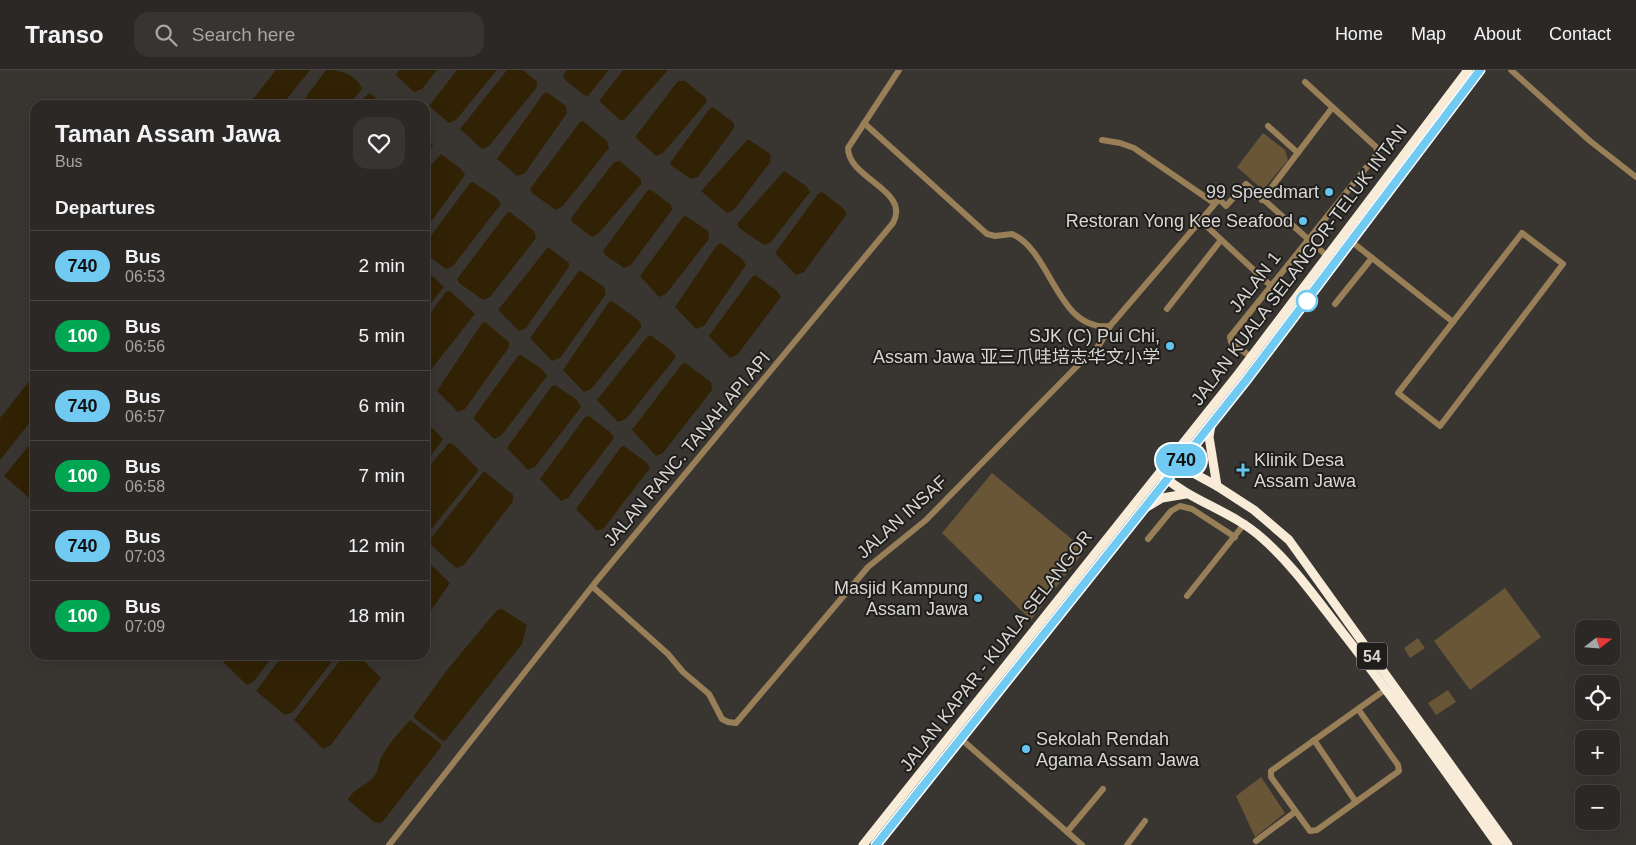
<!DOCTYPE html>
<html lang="en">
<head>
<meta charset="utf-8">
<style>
	body { margin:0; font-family:Arial,"Noto Sans SC",sans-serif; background:#373432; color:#f1f3f6; height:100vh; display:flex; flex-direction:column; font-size:19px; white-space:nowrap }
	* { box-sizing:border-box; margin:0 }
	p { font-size:16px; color:#a6a6a7 }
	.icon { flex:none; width:28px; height:28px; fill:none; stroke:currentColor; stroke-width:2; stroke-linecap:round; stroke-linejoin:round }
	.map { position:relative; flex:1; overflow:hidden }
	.panel { position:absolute; left:30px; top:30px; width:400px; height:560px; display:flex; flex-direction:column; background:#2b2826; border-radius:15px; box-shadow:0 5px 20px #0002,0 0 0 1px #474443 }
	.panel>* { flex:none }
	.badge { padding:0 10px; border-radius:16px; font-size:18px; line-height:32px }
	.needle { width:32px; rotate:73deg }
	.tools { position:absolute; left:1575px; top:550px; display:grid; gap:10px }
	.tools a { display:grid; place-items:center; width:45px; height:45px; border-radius:10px; background:#2b2826; box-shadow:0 5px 20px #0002,0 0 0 1px #474443; font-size:25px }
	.map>.badge { position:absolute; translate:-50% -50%; box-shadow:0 0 0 2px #fff }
	h2 { padding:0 25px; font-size:19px; line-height:45px }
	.round { display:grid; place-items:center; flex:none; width:52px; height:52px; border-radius:15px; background:#373432 }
	.headline { display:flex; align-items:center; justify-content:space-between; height:85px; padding:0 25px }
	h1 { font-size:24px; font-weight:700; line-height:38px }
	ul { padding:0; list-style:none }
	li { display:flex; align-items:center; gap:15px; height:70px; padding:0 25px; border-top:1px solid #474443 }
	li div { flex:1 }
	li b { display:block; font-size:19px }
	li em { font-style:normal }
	li .badge { min-width:55px; font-weight:700; text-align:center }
	header { display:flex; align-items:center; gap:30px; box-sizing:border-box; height:70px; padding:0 25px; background:#2b2826; border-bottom:1px solid #474443 }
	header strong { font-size:24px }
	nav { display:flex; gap:28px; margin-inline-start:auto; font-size:18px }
	.search { width:350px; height:45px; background:#373432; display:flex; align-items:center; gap:12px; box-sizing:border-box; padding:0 18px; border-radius:15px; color:#a6a6a7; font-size:19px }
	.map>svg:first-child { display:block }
</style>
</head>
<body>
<header>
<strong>Transo</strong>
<div class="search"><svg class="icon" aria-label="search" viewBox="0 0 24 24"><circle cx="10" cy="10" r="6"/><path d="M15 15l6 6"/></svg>Search here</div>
<nav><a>Home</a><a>Map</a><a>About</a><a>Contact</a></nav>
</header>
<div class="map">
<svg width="1636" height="775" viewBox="0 0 1636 775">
	<rect width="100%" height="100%" fill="#393632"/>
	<g fill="#695637">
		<path d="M1263,63l22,17 3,10 -25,30 -26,-23z"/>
		<path d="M992,403l93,77 -54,70 -89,-87z"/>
		<path d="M1505,518l36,49 -71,53 -36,-49z"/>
		<path d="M1418,568l7,10 -15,10 -6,-10z"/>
		<path d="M1448,620l8,12 -20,13 -8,-12z"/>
		<path d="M1261,707l24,36 -30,24 -19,-41z"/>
	</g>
	<g fill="#312205">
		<path d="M276,0h34l-28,35h-34z"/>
		<path d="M326,0c15,0 30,4 36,19l-13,16h-49z"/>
		<path d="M399,0h38l-15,19 -8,3 -18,-17z"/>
		<path d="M457,0h40l-41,50 -7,3 -20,-17z"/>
		<path d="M507,0h16l14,12v5l-48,59 -7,3 -22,-20z"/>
		<path d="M567,0h42l-21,26 -4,-1 -19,-15 -2,-4z"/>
		<path d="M623,0h45l-44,50h-4l-21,-19z"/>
		<path d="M678,11h7l21,17v5l-43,50 -7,3 -21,-19z"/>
		<path d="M547,22l19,14 1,7 -42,60 -8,3 -20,-17 47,-66z"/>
		<path d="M369,23l17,12h-29z"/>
		<path d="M713,37l21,16v5l-36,49 -7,2 -19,-13 -2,-3 40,-55z"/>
		<path d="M583,51l24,20 2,7 -46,58 -7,4 -24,-17 -2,-4 50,-67z"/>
		<path d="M425,65l8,10 -8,11z"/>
		<path d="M748,69l22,15 1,7 -37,49 -7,3 -26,-22z"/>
		<path d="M441,84l20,15 4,6 -40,55v-58z"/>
		<path d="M620,91l21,18v5l-43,50 -6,3 -20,-15 -1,-4 43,-56z"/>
		<path d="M784,101l22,15 4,6 -39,50 -7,3 -25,-17 -2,-4z"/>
		<path d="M473,112l24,16 4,6 -48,62 -7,3 -21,-16v-9l45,-61z"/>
		<path d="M650,119l21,16 1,5 -41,55 -7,3 -19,-13 -2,-4 44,-60z"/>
		<path d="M822,122l21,16 4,6 -43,58 -8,3 -21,-22 43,-59z"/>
		<path d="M510,142l24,19 2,7 -46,59 -7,3 -24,-17 -2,-4 50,-66z"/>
		<path d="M686,146l22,15 1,8 -43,55 -7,3 -19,-21 43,-59z"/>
		<path d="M721,173l21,16 4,6 -42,61 -8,3 -21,-22 42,-62z"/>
		<path d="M548,177l21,16v4l-43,61 -7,3 -21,-21z"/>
		<path d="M425,199l19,18 -19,23z"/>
		<path d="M581,201l23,16 2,7 -46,64 -8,3 -22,-23 48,-66z"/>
		<path d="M755,205l22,16 4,6 -44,58 -7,3 -21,-22 43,-59z"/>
		<path d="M450,221l25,23 -50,63v-57l21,-28z"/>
		<path d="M612,231l26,19 3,4v4l-50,61 -7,3 -21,-22 46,-68z"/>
		<path d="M485,252l24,20v5l-44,62 -7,3 -21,-21 45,-68z"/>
		<path d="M650,265l22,16 4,6 -50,62 -8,3 -21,-22 50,-63z"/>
		<path d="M521,285l22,15 4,6 -46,60 -7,3 -21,-21 45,-62z"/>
		<path d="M685,293l26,19 1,8 -49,63 -7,3 -24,-26 50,-66z"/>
		<path d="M35,304v42l-35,44v-42z"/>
		<path d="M555,315l22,15 4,7 -46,60 -7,3 -21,-22 45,-62z"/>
		<path d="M589,346l21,16 4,6 -46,60 -7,3 -21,-22 45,-62z"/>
		<path d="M425,350l18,19 -18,25z"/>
		<path d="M35,368v65l-31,-27z"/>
		<path d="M449,373l4,1 26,26 -54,67v-66z"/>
		<path d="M624,376l22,16 4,6 -46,60 -7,3 -21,-22 45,-62z"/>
		<path d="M484,401l29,24v6l-49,64 -8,3 -28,-26z"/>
		<path d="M425,489l25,24 -25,36z"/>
		<path d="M502,539l25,16 -5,19 -77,97 -3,-1 -29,-23 34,-47 50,-60z"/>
		<path d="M226,585h48l-20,26 -7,4 -22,-21 -2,-4z"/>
		<path d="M283,585h54l-44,57 -8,3 -29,-24z"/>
		<path d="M344,585h14l23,23 -50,67 -8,4 -29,-29z"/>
		<path d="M410,650l31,24v3l-57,73 -3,3 -7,-1 -26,-22c4,-11 19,-14 26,-24 5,-5 4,-12 7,-18 8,-15 19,-27 29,-38z"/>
	</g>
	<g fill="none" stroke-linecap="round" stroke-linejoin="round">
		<g stroke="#987f57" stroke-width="6">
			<path d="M1511,0l79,71 46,36"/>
			<path d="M864,53l123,111 8,2 17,-2c40,17 45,98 98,92"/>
			<path d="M1268,56l30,27"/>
			<path d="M1102,70l18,3 14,5 80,55"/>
			<path d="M1262,130l70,-92"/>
			<path d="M1200,150l71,66"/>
			<path d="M1522,163l41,31 -123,162 -42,-33z"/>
			<path d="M1352,172l101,80"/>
			<path d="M1335,234l37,-46"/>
			<path d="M1167,239l54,-69"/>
			<path d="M1251,287l-20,-15 -1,-5 148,-184 -2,-6 -71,-65"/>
			<path d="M1148,469l23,-28 9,-5 12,3 43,28"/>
			<path d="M593,517l75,67 15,18 26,22 13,25 6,3 8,1 132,-156 58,-47 159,-162c13,-9 18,-18 25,-32l109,-127 7,7 20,-22 80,71"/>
			<path d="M1187,526l58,-73"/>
			<path d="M1358,639l40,56 1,6 -82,59 -7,1 -39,-54v-6l115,-82"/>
			<path d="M960,668l122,107"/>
			<path d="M1314,670l42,62"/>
			<path d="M1067,762l36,-43"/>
			<path d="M1256,771l39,-29"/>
			<path d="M389,775l205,-261 299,-361c18,-33 -45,-44 -45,-75l51,-78"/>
			<path d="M1127,775l18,-24"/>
		</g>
		<g stroke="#f8ecd9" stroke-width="9">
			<path d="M1211,355l-2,12 8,49"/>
			<path d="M1173,392l44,24 37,24 35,30 219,305"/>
			<path d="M1163,406c30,26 69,35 99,62 31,27 55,62 81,95 54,69 104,141 155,212"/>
			<path d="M1147,437l15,-9 24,-4"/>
			<path d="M863,775l376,-472 229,-303"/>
			<path d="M876,775l371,-466 233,-309"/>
		</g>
	</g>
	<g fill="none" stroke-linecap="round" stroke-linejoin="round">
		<g stroke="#fff" stroke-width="11">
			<path id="line" d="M876,775l371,-466 233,-309"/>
		</g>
		<use href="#line" stroke="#71caf2" stroke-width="8"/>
	</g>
	<g fill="#65c5ee" stroke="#1f1e1c" stroke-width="2">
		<circle cx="1329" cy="122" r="5"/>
		<circle cx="1303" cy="151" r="5"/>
		<circle cx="1170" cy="276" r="5"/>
		<path d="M1240.5 392.5h5v5h5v5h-5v5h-5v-5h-5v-5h5z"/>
		<circle cx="978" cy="528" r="5"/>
		<circle cx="1026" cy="679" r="5"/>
	</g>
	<circle fill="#fff" stroke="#71caf2" stroke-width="2.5" cx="1307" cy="231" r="10"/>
	<g text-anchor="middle" stroke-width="4" stroke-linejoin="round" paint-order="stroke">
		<rect fill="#1f1e1c" stroke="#a0a09d" stroke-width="1" x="1357" y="572.5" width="30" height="27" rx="4"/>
		<g font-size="16" font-weight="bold" fill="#d8d7d4">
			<text x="1372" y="592">54</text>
		</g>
		<g font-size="18" fill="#d8d7d4" stroke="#1f1e1c" text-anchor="end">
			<text x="1319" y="128">99 Speedmart</text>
			<text x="1293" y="157">Restoran Yong Kee Seafood</text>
			<text x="1160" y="272">SJK (C) Pui Chi,<tspan x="1160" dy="21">Assam Jawa 亚三爪哇培志华文小学</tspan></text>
			<text x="1254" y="396" text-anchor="start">Klinik Desa<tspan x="1254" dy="21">Assam Jawa</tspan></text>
			<text x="968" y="524">Masjid Kampung<tspan x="968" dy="21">Assam Jawa</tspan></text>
			<text x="1036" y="675" text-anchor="start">Sekolah Rendah<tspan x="1036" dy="21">Agama Assam Jawa</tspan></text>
		</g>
		<g font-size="18" fill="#d8d7d4" stroke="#1f1e1c">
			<text transform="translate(1299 195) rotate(-53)" y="6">JALAN KUALA SELANGOR-TELUK INTAN</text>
			<text transform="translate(1255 212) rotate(-52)" y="6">JALAN 1</text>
			<text transform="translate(687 379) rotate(-50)" y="6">JALAN RANC. TANAH API API</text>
			<text transform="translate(902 447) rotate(-42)" y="6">JALAN INSAF</text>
			<text transform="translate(996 581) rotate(-52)" y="6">JALAN KAPAR - KUALA SELANGOR</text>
		</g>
	</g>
</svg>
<div class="tools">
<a><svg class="needle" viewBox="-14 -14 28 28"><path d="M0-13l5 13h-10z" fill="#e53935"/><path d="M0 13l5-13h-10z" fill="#a6a6a7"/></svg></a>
<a><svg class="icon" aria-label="locate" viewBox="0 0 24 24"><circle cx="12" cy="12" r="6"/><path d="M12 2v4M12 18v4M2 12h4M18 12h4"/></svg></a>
<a>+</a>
<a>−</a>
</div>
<b class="badge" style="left:1181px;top:390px;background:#71caf2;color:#111">740</b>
<section class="panel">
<div class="headline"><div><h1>Taman Assam Jawa</h1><p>Bus</p></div><a class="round"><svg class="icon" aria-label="heart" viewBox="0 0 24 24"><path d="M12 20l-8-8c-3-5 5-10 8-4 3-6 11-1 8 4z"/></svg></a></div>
<h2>Departures</h2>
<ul>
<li><span class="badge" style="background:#71caf2;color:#111">740</span><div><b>Bus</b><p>06:53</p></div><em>2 min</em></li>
<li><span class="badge" style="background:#00a651;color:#fff">100</span><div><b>Bus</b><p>06:56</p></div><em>5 min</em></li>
<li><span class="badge" style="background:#71caf2;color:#111">740</span><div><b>Bus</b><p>06:57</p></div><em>6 min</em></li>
<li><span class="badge" style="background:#00a651;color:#fff">100</span><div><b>Bus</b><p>06:58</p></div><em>7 min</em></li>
<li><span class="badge" style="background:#71caf2;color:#111">740</span><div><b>Bus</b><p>07:03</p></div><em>12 min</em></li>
<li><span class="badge" style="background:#00a651;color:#fff">100</span><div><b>Bus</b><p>07:09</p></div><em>18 min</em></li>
</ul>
</section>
</div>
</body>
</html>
